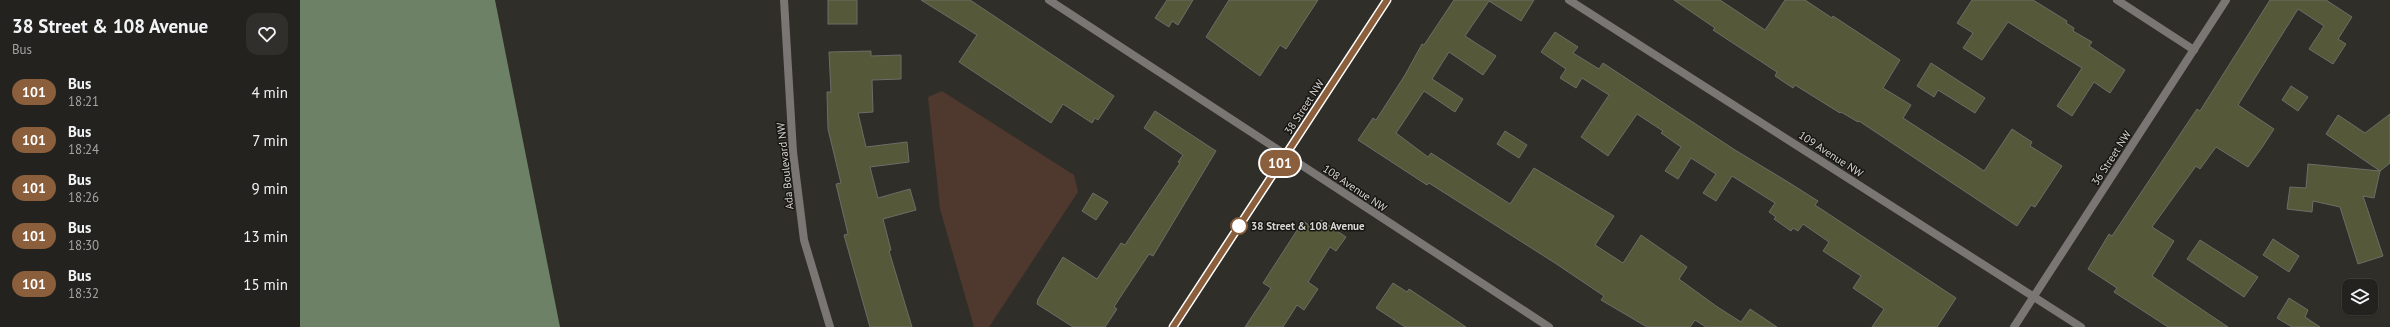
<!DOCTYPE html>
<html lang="en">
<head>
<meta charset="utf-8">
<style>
	body { margin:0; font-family:"PT Sans",sans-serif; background:#302f2b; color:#f1f3f6; height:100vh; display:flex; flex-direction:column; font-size:15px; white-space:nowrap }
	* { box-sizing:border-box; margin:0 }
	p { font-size:13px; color:#a3a4a4 }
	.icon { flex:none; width:22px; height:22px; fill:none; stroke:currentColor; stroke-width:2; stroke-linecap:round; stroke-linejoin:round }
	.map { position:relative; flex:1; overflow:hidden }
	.details { display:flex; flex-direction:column; background:#24221e; width:300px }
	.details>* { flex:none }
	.badge { padding:0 8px; border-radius:13px; font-size:14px; line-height:26px }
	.tools { position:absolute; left:2042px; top:279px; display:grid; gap:8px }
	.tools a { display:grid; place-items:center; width:36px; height:36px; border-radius:8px; background:#24221e; box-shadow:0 1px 3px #0004,0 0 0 1px #413f3c; font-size:20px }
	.map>.badge { position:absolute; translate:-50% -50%; box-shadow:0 0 0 2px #fff }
	.round { display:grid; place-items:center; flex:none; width:42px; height:42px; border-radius:12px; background:#302f2b }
	.summary { display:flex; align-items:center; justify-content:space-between; height:68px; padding:0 12px }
	h1 { font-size:19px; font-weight:700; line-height:30px }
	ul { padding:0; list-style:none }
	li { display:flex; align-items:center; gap:12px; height:48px; padding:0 12px }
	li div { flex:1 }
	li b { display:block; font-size:15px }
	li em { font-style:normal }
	li .badge { min-width:44px; font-weight:700; text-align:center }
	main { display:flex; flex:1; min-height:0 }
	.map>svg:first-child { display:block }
</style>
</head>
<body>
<main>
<section class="details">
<div class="summary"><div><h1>38 Street &amp; 108 Avenue</h1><p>Bus</p></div><a class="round"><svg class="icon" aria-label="heart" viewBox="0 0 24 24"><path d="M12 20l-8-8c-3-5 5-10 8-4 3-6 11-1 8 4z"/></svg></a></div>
<ul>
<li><span class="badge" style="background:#8b5e3c;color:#fff">101</span><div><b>Bus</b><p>18:21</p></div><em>4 min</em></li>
<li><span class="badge" style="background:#8b5e3c;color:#fff">101</span><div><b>Bus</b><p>18:24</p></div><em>7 min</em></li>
<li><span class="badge" style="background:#8b5e3c;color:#fff">101</span><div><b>Bus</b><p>18:26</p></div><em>9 min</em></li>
<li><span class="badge" style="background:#8b5e3c;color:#fff">101</span><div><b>Bus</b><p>18:30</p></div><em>13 min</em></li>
<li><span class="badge" style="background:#8b5e3c;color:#fff">101</span><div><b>Bus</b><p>18:32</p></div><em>15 min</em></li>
</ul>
</section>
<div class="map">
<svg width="2090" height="327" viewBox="0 0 2090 327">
	<rect width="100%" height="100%" fill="#302e28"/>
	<path fill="#4f382e" d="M642,91l132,84 4,17 -89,135h-15l-34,-118 -12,-112z"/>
	<path fill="#6c8165" d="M0,0h195l65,327h-260z"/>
	<g fill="#555939" stroke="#6c6d66">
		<rect x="528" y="0" width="29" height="24"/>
		<path d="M621,0h49l144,96 -16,24 -3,-2 -3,5 -29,-19 -12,19 -92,-61 18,-27z"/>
		<path d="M867,0h26l-15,25 -6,-4 -3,6 -14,-9z"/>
		<path d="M929,0h89l-32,49 -6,-4 -20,31 -54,-39z"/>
		<path d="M1154,0h80l-13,21 -32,-20 -24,35 31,20 -13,19 -34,-23 -17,27 31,20 -8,13 -31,-21 -28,42 32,24 3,-4 79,51 24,-36 80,48 -19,29 28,18 18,-28 46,32 -8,12 37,27 25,16 9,-13 27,18h-71l-11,-7 -5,7h-43l-46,-27 3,-4 -49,-33 -126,-80 -2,2 -69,-45 15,-22 3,2 29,-45 17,-31 2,1z"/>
		<path d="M1374,0h46l45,30 20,-30h20l27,18 1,-2 67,44 -17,28 28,17 -8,13 71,46 10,7 28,-42 20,13 -2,4 32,20 -27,41 -4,-2 -14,21 -158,-105 -1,1 -17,-10 -1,1 -45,-28 -2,3 -18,-12 2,-4 -64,-42 2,-2z"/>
		<path d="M1672,0h61l34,21 -1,2 8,5 -1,3 19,11 -3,4 36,24 -15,23 -16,-11 -22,34 -15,-10 25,-38 -74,-46 -26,38 -19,-12 10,-15 -16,-10z"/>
		<path d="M1970,0h56l26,17 -14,22 8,5 -13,20 -24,-15 15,-23 -26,-17 -60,96 36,24 -11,17 -15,21 -32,-20 -16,22 -4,-3 -44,61 22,14 -22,35 76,51h-60l-54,-35 3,-4 -29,-19 21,-35 3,2 85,-127 3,2z"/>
		<path d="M1255,32l23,15 -5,6 26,16 4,-6 132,87 53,32 30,19 -3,4 141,93 -19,29h-65l12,-18 -31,-21 8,-12 -38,-25 6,-9 -26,-18 -5,7 -5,-3 -2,3 -17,-12 2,-2 -7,-5 6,-9 -43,-27 -16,25 -13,-8 13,-19 -25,-16 -13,21 -13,-8 16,-24 -20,-14 2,-2 -26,-17 -29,42 -27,-19 28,-42 -27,-17 -6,10 -16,-10 6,-9 -25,-17z"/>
		<path d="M571,51v5l30,-1v24l-29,1 1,32 -15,1 8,34 41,-5 2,20 -39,5 8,31 32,-9 6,21 -33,9 8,31 -2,1 23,76h-42l-26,-92 4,-1 -12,-50 5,-1 -13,-54 -1,-37h4l-2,-40z"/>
		<path d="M1631,63l54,35 -10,15 -37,-23 -4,7 -17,-11z"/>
		<path d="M1991,86l17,11 -10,14 -16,-11z"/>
		<path d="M855,111l61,40 -63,105 -4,-2 -28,42 -7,11 3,2 -12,18h-32l-36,-23 1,-5 25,-42 34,22 24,-36 4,2 55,-82 -2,-1 5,-7 -39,-27z"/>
		<path d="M2090,114v49l-10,8 -54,-37 12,-19 27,18z"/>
		<path d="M1205,131l22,14 -8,13 -22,-14z"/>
		<path d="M2008,164l72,7 -6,27 -11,-2 20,60 -25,8 -18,-57 -27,-6 -1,11 -25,-3 3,-22 16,1z"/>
		<path d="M793,193l15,9 -12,18 -14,-9z"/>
		<path d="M1021,220l25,17 -10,14 -6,-4 -22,35 10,7 -14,21 -7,-5 -14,22h-38l26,-39 -8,-5 40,-62 13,8z"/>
		<path d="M1973,239l26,17 -10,16 -26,-17z"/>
		<path d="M1900,240l58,37 -14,20 -57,-38z"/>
		<path d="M1093,283l14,9 2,-3 57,38h-61l-29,-19z"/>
		<path d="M1989,298l19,12 -3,7 15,10h-28l-15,-9z"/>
	</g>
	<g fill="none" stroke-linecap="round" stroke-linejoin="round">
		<g stroke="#797674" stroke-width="8">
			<path d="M484,0l9,152 11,88 26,87"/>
			<path d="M749,0l500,327"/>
			<path d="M1269,0l512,327"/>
			<path d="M1817,0l77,50"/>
			<path d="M1714,327l212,-327"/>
		</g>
		<path stroke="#a39f9b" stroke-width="8" d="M873,327l214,-327"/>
	</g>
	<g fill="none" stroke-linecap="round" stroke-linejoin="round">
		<g stroke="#fff" stroke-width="9">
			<path id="line" d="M873,327l214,-327"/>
		</g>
		<use href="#line" stroke="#8b5e3c" stroke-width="6"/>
	</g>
	<circle fill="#fff" stroke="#8b5e3c" stroke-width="2" cx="939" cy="226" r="8"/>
	<g text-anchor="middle" stroke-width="3" stroke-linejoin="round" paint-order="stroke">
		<g font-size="11" fill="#d7d6d2" stroke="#171613">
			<text transform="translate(1004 107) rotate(-57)" y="4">38 Street NW</text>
			<text transform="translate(1531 154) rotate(33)" y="4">109 Avenue NW</text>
			<text transform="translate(1811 158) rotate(-57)" y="4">36 Street NW</text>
			<text transform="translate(485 166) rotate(-96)" y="4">Ada Boulevard NW</text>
			<text transform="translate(1055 188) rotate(34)" y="4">108 Avenue NW</text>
		</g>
		<g font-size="11" font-weight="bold" fill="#d7d6d2" stroke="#171613" text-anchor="start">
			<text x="951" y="230">38 Street &amp; 108 Avenue</text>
		</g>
	</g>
</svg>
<div class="tools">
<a><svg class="icon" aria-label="layers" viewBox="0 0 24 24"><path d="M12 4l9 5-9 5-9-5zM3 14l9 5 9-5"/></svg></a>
</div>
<b class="badge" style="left:980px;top:163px;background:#8b5e3c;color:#fff">101</b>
</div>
</main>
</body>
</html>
